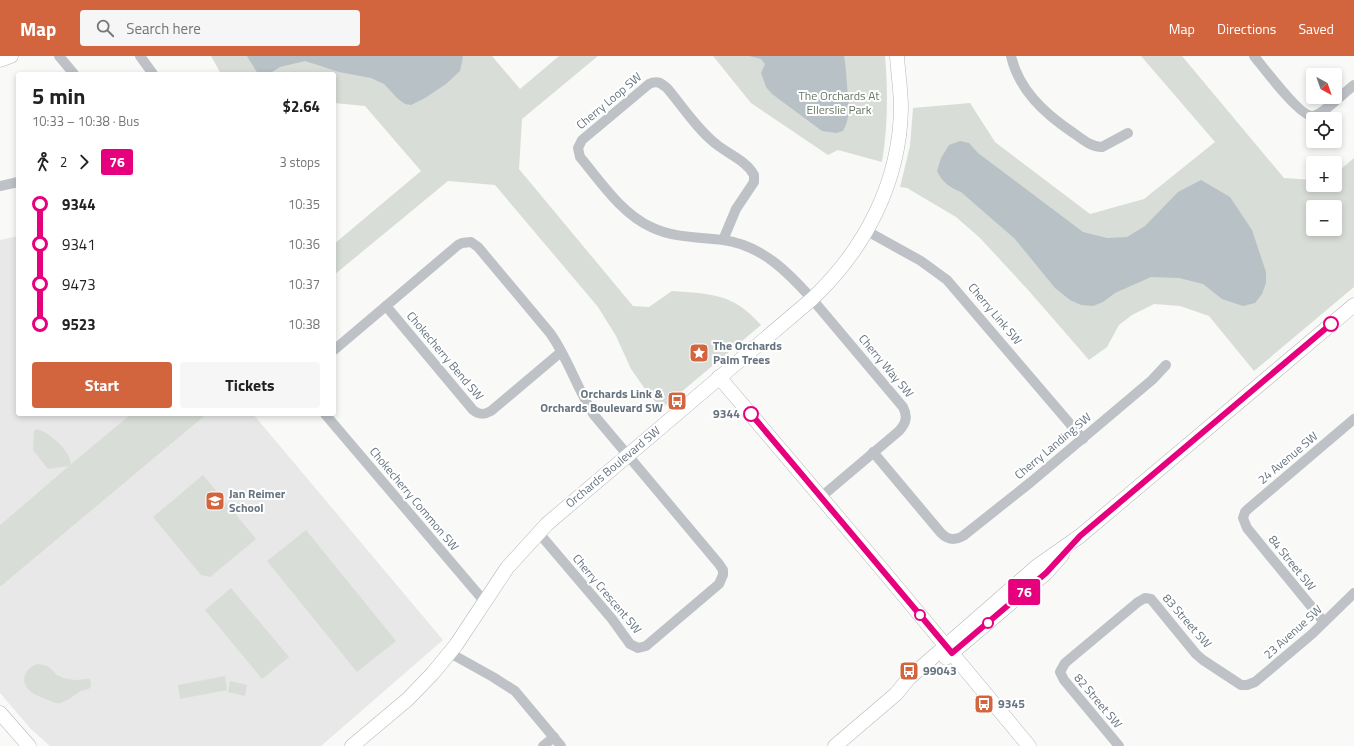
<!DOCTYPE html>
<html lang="en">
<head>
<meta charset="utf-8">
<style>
	body { margin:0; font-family:"Titillium Web",sans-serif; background:#f6f6f6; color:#222; height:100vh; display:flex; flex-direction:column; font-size:15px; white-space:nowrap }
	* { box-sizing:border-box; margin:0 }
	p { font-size:13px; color:#767676 }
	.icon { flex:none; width:22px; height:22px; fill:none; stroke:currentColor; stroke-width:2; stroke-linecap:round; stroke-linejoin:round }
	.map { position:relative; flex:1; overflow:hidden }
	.sheet { position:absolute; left:16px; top:16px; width:320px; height:344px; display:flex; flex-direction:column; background:#fff; border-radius:4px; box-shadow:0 2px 6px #0003 }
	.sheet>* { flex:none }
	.badge { padding:0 8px; border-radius:3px; font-size:14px; line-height:26px }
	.needle { width:26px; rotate:140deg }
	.controls { position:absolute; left:1306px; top:12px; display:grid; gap:8px }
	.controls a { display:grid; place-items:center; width:36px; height:36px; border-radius:4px; background:#fff; box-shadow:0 2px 6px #0003; font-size:20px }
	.map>.badge { position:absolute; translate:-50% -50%; box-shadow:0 0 0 2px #fff }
	.legs { display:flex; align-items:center; gap:6px; height:44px; padding:0 16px; font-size:13px }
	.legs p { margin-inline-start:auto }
	.overview { display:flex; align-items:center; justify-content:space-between; height:68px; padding:0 16px }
	h1 { font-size:22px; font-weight:700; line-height:30px }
	.primary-button { display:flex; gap:8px; margin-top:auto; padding:8px 16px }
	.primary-button a { flex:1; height:46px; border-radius:4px; background:#d2643e; color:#fff; font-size:16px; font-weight:700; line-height:46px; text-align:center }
	.primary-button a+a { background:#f6f6f6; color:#222 }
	ul { padding:0 16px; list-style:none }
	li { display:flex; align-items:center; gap:14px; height:40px; font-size:15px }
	li i { display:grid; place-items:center; width:6px; height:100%; margin:0 5px; background:currentColor }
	li i::after { content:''; width:10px; height:10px; margin:-5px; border:3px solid; border-radius:50%; background:#fff }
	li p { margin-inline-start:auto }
	li:first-child i { background:linear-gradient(#0000 50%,currentColor 0) }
	li:last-child i { background:linear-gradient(currentColor 50%,#0000 0) }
	header { display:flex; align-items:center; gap:24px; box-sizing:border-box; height:56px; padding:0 20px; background:#d2643e; color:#fff }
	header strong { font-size:19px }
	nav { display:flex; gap:22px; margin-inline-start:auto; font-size:14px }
	.search { width:280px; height:36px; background:#f6f6f6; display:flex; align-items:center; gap:10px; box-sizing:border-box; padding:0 14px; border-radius:4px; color:#767676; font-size:15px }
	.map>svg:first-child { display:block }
</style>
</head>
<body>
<header>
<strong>Map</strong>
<div class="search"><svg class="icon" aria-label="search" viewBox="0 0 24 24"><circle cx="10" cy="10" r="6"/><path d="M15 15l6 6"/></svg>Search here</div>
<nav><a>Map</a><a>Directions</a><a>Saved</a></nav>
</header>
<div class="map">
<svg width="1354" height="690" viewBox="0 0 1354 690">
	<rect width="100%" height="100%" fill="#f9f9f7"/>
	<g fill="#e7e8e7">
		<path d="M18,180v178h113l-131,111v-285z"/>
		<path d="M207,358h46l190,226 -122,106h-271l-19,-17 -31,-36v-106z"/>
	</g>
	<g fill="#d9ddd7" fill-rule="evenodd">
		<path d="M211,0h281l28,33 39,-33h39l-76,63 -3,50 114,137 16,1 23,-16c39,3 61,2 89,34l-100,84 -16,-20 -14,-20 -15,-33 -18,-29 -103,-122 -47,-4 -114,94v-31l87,-73 -56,-65 -31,-3v-29h-113z"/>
		<path d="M713,0h172c3,35 3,71 -3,106l-44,-12 -10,5 -77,-52z"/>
		<path d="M1141,0h41l102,122 29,2v5h22v-11l19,-16v129l-100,84 -45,-55 -29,-10 -26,-2 -22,11 -13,10 -12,22 -18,13 -60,-69 -49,-53 -24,-21 -49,-29 -7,-1 10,-41 3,-38 57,-5 25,39 95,72 54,-15 71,-57zM1313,151h22v22h-22z"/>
		<path d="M131,358h76l-207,173v-62l69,-59 -21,3 -15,-19 1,-19 2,-2c12,1 38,25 34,36z"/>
		<path d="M203,419l53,64 -46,38 -9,-2 -48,-58z"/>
		<path d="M306,474l90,111 -39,31 -90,-111z"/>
		<path d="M231,532l58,69 -27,22 -57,-69z"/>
		<path d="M37,608c18,1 14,10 24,13 4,2 12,3 16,3 5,0 8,-2 13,-1l1,5 -1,4c-3,2 -6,2 -9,3 -7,4 -13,10 -21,12 -5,1 -8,-2 -12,-3 -5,-2 -16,-6 -19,-10 -10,-10 -3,-22 8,-26z"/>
		<path d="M225,620l2,14 -47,9 -2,-14z"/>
		<path d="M230,625l17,4 -2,11 -17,-4z"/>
	</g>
	<g fill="#b8c1c6">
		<path d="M247,0h215l1,1 -3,14 -14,13 -21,14 -14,7 -6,-1 -7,-5 -14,-15 -13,-6 -32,-6 -34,-11 -25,6 -11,7h-11z"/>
		<path d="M749,0h95c2,9 2,19 3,28 1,18 5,30 -4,47l-7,2 -14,-2 -50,-37 -6,-7 -5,-14 4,-9 -4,-5z"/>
		<path d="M960,85l9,2 9,10 105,79 24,6 20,-1 18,-11 33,-34 23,-12 29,17 22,33 14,42v11l-4,11 -7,9 -12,3 -21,-7 -19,-15 -24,-6 -28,-1 -36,16 -12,9 -10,4 -12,-1 -11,-5 -15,-12 -40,-49 -54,-47c-12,-5 -18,-9 -24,-21l4,-13 8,-13z"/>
	</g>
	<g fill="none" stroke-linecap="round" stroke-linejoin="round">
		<g stroke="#b3b8bd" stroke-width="15">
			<g id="secondary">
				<path d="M0,4l11,-4"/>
				<path d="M719,321l161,190 149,179"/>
				<path d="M946,602l100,-85 16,-18"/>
				<path d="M0,657l29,33"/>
				<path d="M352,690l56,-47 25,-26 23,-28 51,-77 40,-44 265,-225c53,-50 88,-117 89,-191 0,-17 -3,-35 -4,-52"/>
				<path d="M835,690l61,-52 13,-16 127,-111 44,-31 274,-231"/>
			</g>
		</g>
		<g stroke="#bec2c6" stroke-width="10">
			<path d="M59,0l15,18"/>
			<path d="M140,0l13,18"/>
			<path d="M1011,0c8,34 33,57 61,76 9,6 18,15 30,15l26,-14"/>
			<path d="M1254,0c9,11 47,62 59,60 9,-1 33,-25 41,-31"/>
			<path d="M0,130l18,-4"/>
			<path d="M867,175l54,30 26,19 136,159"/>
			<path d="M723,184l13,-31 18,-27v-7c-7,-14 -26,-21 -38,-31 -19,-15 -33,-37 -49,-56 -6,-5 -10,-8 -18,-4l-67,56 -4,8 2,9c21,25 41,56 71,70 22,11 48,10 72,13 38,5 64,31 89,59l91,108c5,10 3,16 -4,24l-78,66"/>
			<path d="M386,250l87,104c6,5 11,5 18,1l70,-59"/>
			<path d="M334,294l124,-105 4,-2 9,-1 7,5 72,86c18,25 27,56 44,82l125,149 4,6v5l-4,9 -73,62 -8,2 -8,-4 -18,-25 -74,-87"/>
			<path d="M325,358l159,187"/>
			<path d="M873,396l68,81c7,7 13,8 22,3l68,-54 121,-102 14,-15"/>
			<path d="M1324,566l-77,-94 -4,-10 2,-6 3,-3 106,-90"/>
			<path d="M450,597l43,24 22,14 46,55"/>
			<path d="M543,690l11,-9"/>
			<path d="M1119,690l-55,-66 -4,-8 5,-9 73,-61 7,-4 6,1 45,55 7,6 38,25h6l8,-3 57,-48 42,-41"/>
		</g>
		<use href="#secondary" stroke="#fff" stroke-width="14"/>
	</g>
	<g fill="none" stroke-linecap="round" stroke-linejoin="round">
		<g stroke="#fff" stroke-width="9">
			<path id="line-1" d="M751,358l201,239 94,-80 34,-37 251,-212"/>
		</g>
		<use href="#line-1" stroke="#e6007e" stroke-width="6"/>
	</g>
	<defs>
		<g id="sight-square" transform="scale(1)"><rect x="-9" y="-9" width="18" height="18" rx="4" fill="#d2643e" stroke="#fff"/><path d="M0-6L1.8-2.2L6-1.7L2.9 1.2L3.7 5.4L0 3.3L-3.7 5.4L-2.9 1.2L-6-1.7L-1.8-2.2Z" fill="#fff"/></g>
		<g id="bus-square" transform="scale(1)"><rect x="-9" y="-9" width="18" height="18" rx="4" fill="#d2643e" stroke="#fff"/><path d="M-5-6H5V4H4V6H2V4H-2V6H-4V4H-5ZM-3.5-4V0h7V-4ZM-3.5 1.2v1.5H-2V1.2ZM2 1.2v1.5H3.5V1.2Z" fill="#fff"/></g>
		<g id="school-square" transform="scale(1)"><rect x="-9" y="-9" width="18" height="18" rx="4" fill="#d2643e" stroke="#fff"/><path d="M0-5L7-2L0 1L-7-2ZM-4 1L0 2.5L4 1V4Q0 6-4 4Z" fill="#fff"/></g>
	</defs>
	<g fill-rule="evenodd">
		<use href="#sight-square" x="699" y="297"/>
		<use href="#bus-square" x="677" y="345"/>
		<use href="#school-square" x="215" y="445"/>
		<use href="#bus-square" x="909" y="615"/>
		<use href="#bus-square" x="984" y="648"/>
	</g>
	<g fill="#fff" stroke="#e6007e" stroke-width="2">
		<circle cx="1331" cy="268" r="7"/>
		<circle cx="751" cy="358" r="7"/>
		<circle cx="920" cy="559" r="5"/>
		<circle cx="988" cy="567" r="5"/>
	</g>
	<g text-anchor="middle" stroke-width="4" stroke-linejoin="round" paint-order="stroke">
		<g font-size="12" fill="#687865" stroke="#fff">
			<text x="839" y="44">The Orchards At<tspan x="839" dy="14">Ellerslie Park</tspan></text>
		</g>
		<g font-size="12" fill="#66747f" stroke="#fff">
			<text transform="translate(609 45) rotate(-40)" y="4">Cherry Loop SW</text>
			<text transform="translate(995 258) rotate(50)" y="4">Cherry Link SW</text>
			<text transform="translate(445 300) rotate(50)" y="4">Chokecherry Bend SW</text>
			<text transform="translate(886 310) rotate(50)" y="4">Cherry Way SW</text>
			<text transform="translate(1053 390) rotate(-40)" y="4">Cherry Landing SW</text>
			<text transform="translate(1288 402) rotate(-40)" y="4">24 Avenue SW</text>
			<text transform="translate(613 411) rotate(-40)" y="4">Orchards Boulevard SW</text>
			<text transform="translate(414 443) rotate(50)" y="4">Chokecherry Common SW</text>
			<text transform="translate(1292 507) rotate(51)" y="4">84 Street SW</text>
			<text transform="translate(607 538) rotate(50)" y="4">Cherry Crescent SW</text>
			<text transform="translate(1187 565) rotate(49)" y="4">83 Street SW</text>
			<text transform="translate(1293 576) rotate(-42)" y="4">23 Avenue SW</text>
			<text transform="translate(1098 645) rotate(50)" y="4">82 Street SW</text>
		</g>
		<g font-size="12" font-weight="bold" fill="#66747f" stroke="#fff" text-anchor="start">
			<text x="713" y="294">The Orchards<tspan x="713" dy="14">Palm Trees</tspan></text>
			<text x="663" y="342" text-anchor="end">Orchards Link &amp;<tspan x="663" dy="14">Orchards Boulevard SW</tspan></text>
			<text x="229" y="442">Jan Reimer<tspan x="229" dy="14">School</tspan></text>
			<text x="923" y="619">99043</text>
			<text x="998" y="652">9345</text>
		</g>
		<g font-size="12" font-weight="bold" fill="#66747f" stroke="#fff" text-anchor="end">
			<text x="740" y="362">9344</text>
		</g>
	</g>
</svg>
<div class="controls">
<a><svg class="needle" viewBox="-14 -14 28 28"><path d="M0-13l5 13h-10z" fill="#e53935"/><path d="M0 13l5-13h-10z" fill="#767676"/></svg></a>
<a><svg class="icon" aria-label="locate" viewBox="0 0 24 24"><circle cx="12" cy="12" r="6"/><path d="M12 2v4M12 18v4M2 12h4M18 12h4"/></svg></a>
<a>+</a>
<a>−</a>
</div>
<b class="badge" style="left:1024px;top:536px;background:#e6007e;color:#fff">76</b>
<section class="sheet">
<div class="overview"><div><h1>5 min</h1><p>10:33 – 10:38 · Bus</p></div><b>$2.64</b></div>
<div class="legs"><svg class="icon" aria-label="walk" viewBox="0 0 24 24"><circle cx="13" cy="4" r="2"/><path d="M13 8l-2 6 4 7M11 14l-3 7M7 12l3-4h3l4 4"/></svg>2<svg class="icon" aria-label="forward" viewBox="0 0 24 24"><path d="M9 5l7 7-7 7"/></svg><b class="badge" style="background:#e6007e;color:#fff">76</b><p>3 stops</p></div>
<ul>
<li><i style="color:#e6007e"></i><b>9344</b><p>10:35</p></li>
<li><i style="color:#e6007e"></i><span>9341</span><p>10:36</p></li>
<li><i style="color:#e6007e"></i><span>9473</span><p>10:37</p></li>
<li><i style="color:#e6007e"></i><b>9523</b><p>10:38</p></li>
</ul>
<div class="primary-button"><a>Start</a><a>Tickets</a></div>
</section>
</div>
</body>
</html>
